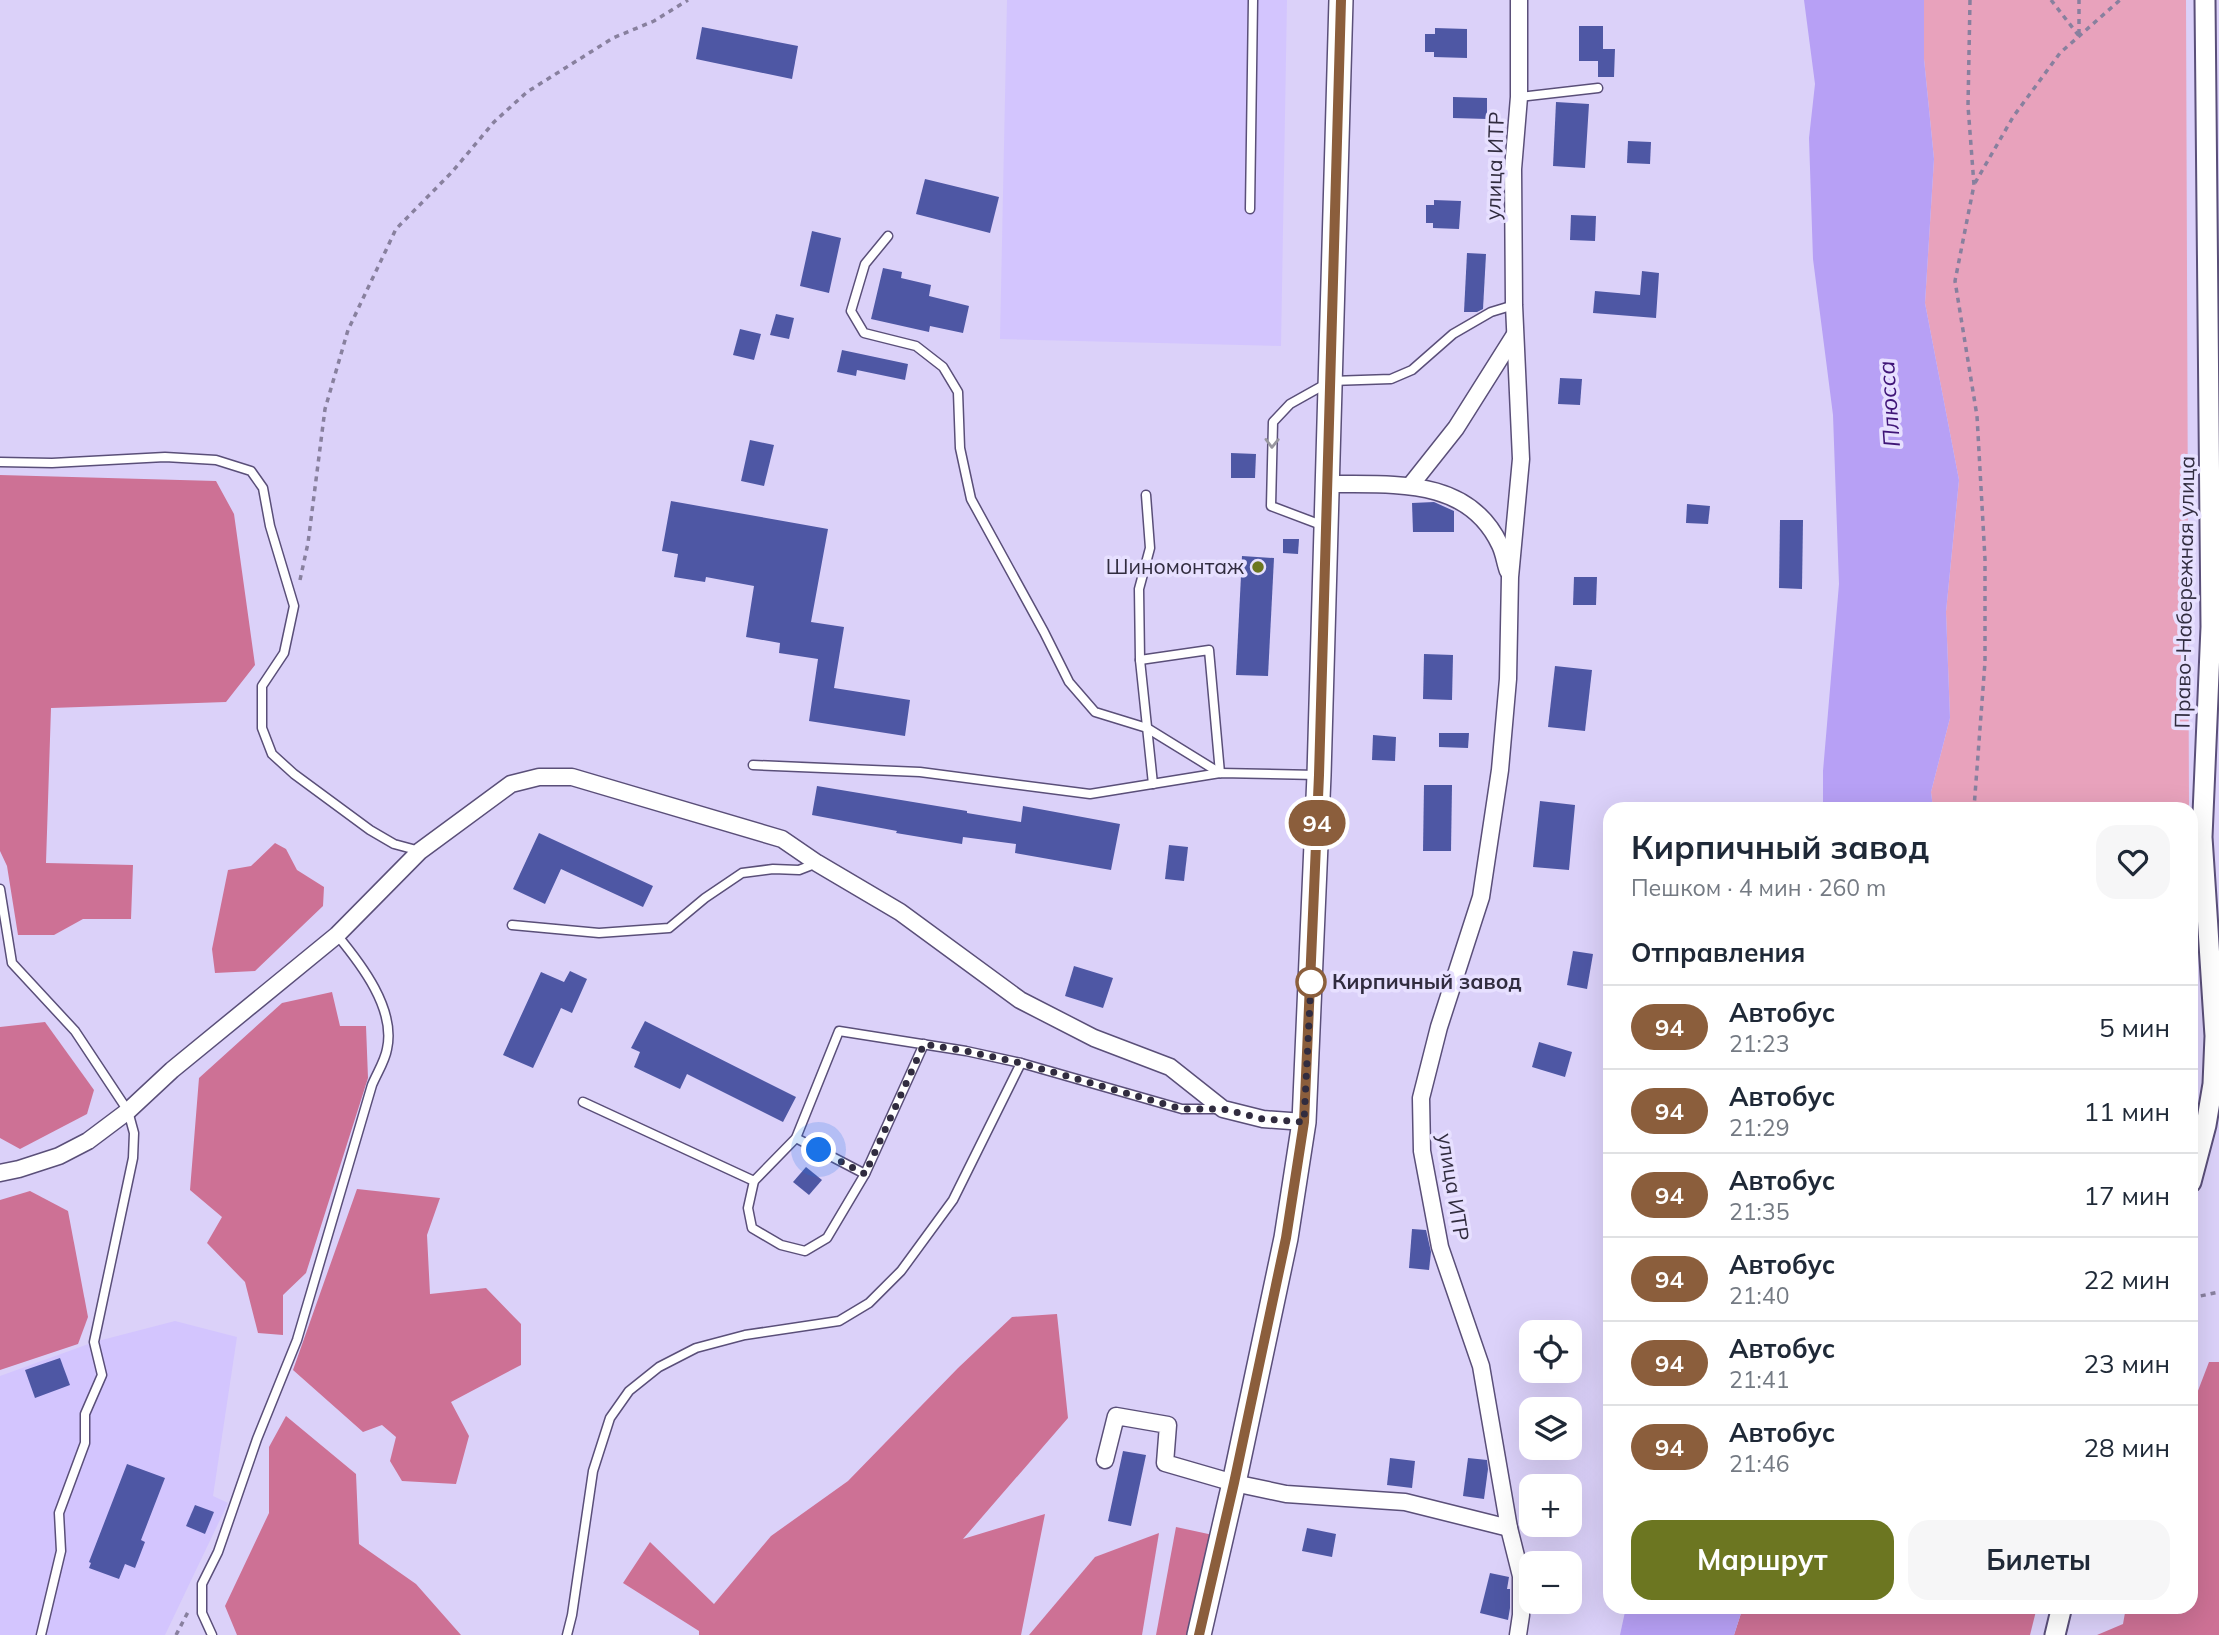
<!DOCTYPE html>
<html lang="ru">
<head>
<meta charset="utf-8">
<style>
	body { margin:0; font-family:Mulish,sans-serif; background:#f6f6f7; color:#1f2937; height:100vh; display:flex; flex-direction:column; font-size:26px; white-space:nowrap }
	* { box-sizing:border-box; margin:0 }
	p { font-size:23px; color:#747a83 }
	.icon { flex:none; width:38px; height:38px; fill:none; stroke:currentColor; stroke-width:2; stroke-linecap:round; stroke-linejoin:round }
	.map { position:relative; flex:1; overflow:hidden }
	.details { position:absolute; left:1603px; top:802px; width:595px; height:812px; display:flex; flex-direction:column; background:#fff; border-radius:21px; box-shadow:0 7px 28px #0002 }
	.details>* { flex:none }
	.badge { padding:0 14px; border-radius:23px; font-size:24px; line-height:46px }
	.controls { position:absolute; left:1519px; top:1320px; display:grid; gap:14px }
	.controls a { display:grid; place-items:center; width:63px; height:63px; border-radius:14px; background:#fff; box-shadow:0 7px 28px #0002; font-size:35px }
	.you { position:absolute; width:35px; height:35px; margin:-18px; border:5px solid #fff; border-radius:50%; background:#1a73e8; box-shadow:0 0 0 10px #1a73e833 }
	.map>.badge { position:absolute; translate:-50% -50%; box-shadow:0 0 0 4px #fff }
	h2 { padding:0 28px; font-size:26px; line-height:63px }
	.round { display:grid; place-items:center; flex:none; width:74px; height:74px; border-radius:21px; background:#f6f6f7 }
	.overview { display:flex; align-items:center; justify-content:space-between; height:119px; padding:0 28px }
	h1 { font-size:33px; font-weight:700; line-height:52px }
	.cta { display:flex; gap:14px; margin-top:auto; padding:14px 28px }
	.cta a { flex:1; height:80px; border-radius:21px; background:#6c7621; color:#fff; font-size:28px; font-weight:700; line-height:80px; text-align:center }
	.cta a+a { background:#f6f6f7; color:#1f2937 }
	ul { padding:0; list-style:none }
	li { display:flex; align-items:center; gap:21px; height:84px; padding:0 28px; border-top:2px solid #e0e1e3 }
	li div { flex:1 }
	li b { display:block; font-size:26px }
	li em { font-style:normal }
	li .badge { min-width:77px; font-weight:700; text-align:center }
	.map>svg:first-child { display:block }
</style>
</head>
<body>
<div class="map">
<svg width="2219" height="1635" viewBox="0 0 2219 1635">
	<rect width="100%" height="100%" fill="#dbd1f9"/>
	<g fill="#d3c5fe">
		<path d="M1007,0h280l-6,346 -281,-7z"/>
		<path d="M175,1321l62,16 -24,159 15,7 -63,132h-165v-259l94,-34z"/>
	</g>
	<g fill="#e8a2bc">
		<path d="M1924,0h262l3,808h-256l-2,-16 19,-74 -4,-106 13,-132 -34,-177 9,-144 -10,-100z"/>
		<path d="M2191,917l3,135 -3,9z"/>
	</g>
	<g fill="#cd7195">
		<path d="M0,475l216,6 18,33 21,151 -29,37 -175,6 -5,155 87,2 -2,54h-48l-29,16h-36l-11,-69 -7,-15z"/>
		<path d="M275,843l11,6 11,21 27,17 -1,19 -68,65 -40,2 -3,-24 16,-79 23,-4z"/>
		<path d="M332,992l8,34h26l2,52 -62,195 -23,22v40l-25,-2 -13,-51 -38,-39 15,-26 -32,-27 9,-112 83,-75z"/>
		<path d="M45,1022l49,68 -7,24 -67,35 -20,-11v-111z"/>
		<path d="M357,1189l83,9 -13,37 3,59 56,-6 35,36v41l-70,37 18,34 -13,48 -54,-3 -12,-20 6,-24 -14,-12 -19,7 -70,-62z"/>
		<path d="M30,1191l38,20 20,106 -10,27 -78,26v-170z"/>
		<path d="M1057,1314l11,104 -105,121 82,-25 -24,121h-322v-4l-76,-48 27,-41 64,62 57,-68 77,-55 110,-113 54,-51z"/>
		<path d="M2209,1362h10v273h-122l26,-11 3,-17 65,-1v-197z"/>
		<path d="M286,1416l70,58 3,70 57,40 45,51h-224l-12,-29 44,-93v-66z"/>
		<path d="M1176,1527l37,8 -23,100h-34z"/>
		<path d="M1159,1533l-17,102h-113l66,-78z"/>
		<path d="M1743,1607v-1l294,1 -7,28h-296z"/>
	</g>
	<g fill="#b7a0f5">
		<path d="M1804,0h120v59l10,100 -9,144 34,177 -13,132 4,106 -19,74 2,16h-110v-37l16,-187 -6,-169 -20,-156 -4,-121 6,-54z"/>
		<path d="M1626,1607v-1l117,1 -9,28h-114z"/>
	</g>
	<g fill="#4e57a4">
		<path d="M1579,26h24v23h12l-1,28h-16v-16h-19z"/>
		<path d="M702,27l96,19 -6,33 -96,-20z"/>
		<path d="M1435,28l32,1v29l-33,-1v-5h-9v-18h10z"/>
		<path d="M1453,97l34,1v21l-34,-1z"/>
		<path d="M1556,102l33,2 -4,64 -32,-2z"/>
		<path d="M1628,141l23,1 -1,22 -23,-1z"/>
		<path d="M925,179l74,18 -9,36 -74,-19z"/>
		<path d="M1434,200l27,1 -2,28 -26,-1v-5h-7v-18h8z"/>
		<path d="M1571,215l25,1 -1,25 -25,-1z"/>
		<path d="M812,231l29,7 -12,55 -29,-7z"/>
		<path d="M1467,253l19,1 -3,55 -6,3h-13z"/>
		<path d="M883,268l19,4 -1,6 30,7 -2,11 40,10 -6,27 -33,-7 -1,6 -58,-13z"/>
		<path d="M1642,271l17,2 -3,45 -63,-5 2,-22 45,4z"/>
		<path d="M776,314l18,4 -5,21 -19,-4z"/>
		<path d="M740,329l21,5 -7,26 -21,-5z"/>
		<path d="M842,350l66,14 -3,16 -48,-10 -1,6 -19,-4z"/>
		<path d="M1560,378l22,1 -2,26 -22,-1z"/>
		<path d="M750,440l24,5 -10,41 -23,-5z"/>
		<path d="M1231,453l25,1 -1,24h-24z"/>
		<path d="M671,501l157,28 -17,93 33,5 -10,61 76,12 -5,36 -96,-15 9,-62 -39,-6 1,-10 -34,-6 8,-51 -48,-9 -1,5 -31,-5 4,-23 -16,-3z"/>
		<path d="M1434,502l20,9v21h-41l-1,-29z"/>
		<path d="M1687,504l23,2 -2,18 -22,-1z"/>
		<path d="M1780,520h23l-1,69 -23,-1z"/>
		<path d="M1283,539h16l-1,15 -15,-1z"/>
		<path d="M1242,556l32,2 -6,118 -32,-1z"/>
		<path d="M1574,577h23l-1,28h-23z"/>
		<path d="M1424,654l29,1 -1,45 -29,-1z"/>
		<path d="M1555,666l37,4 -7,61 -37,-4z"/>
		<path d="M1439,733h30l-1,15 -29,-1z"/>
		<path d="M1373,735l23,2 -1,24 -23,-1z"/>
		<path d="M1424,785h28l-1,66h-28z"/>
		<path d="M817,786l150,25v2l54,9 2,-16 97,18 -9,46 -96,-17 1,-9 -53,-7 -1,7 -66,-11 1,-2 -85,-16z"/>
		<path d="M1540,801l35,4 -6,65 -36,-3z"/>
		<path d="M539,833l114,53 -10,21 -82,-38 -16,35 -32,-15z"/>
		<path d="M1169,845l19,2 -4,34 -19,-2z"/>
		<path d="M1573,951l20,3 -6,35 -20,-4z"/>
		<path d="M1074,966l39,12 -10,30 -38,-12z"/>
		<path d="M570,971l17,8 -15,34 -11,-5 -28,60 -30,-13 38,-83 23,10z"/>
		<path d="M645,1021l151,76 -13,25 -96,-48 -7,15 -46,-22 6,-15 -9,-4z"/>
		<path d="M1539,1042l33,10 -7,25 -33,-10z"/>
		<path d="M806,1167l16,13 -13,15 -16,-13z"/>
		<path d="M1412,1229l14,1 5,22 -2,18 -20,-2z"/>
		<path d="M60,1358l10,27 -35,13 -10,-28z"/>
		<path d="M1123,1451l23,4 -15,71 -23,-5z"/>
		<path d="M1390,1458l25,3 -3,27 -25,-3z"/>
		<path d="M1468,1458l19,2 1,9 -4,30 -21,-3z"/>
		<path d="M127,1464l38,14 -24,62 4,2 -10,26 -10,-4 -6,15 -30,-11 2,-5 -2,-1z"/>
		<path d="M195,1505l19,7 -9,22 -19,-8z"/>
		<path d="M1307,1528l29,6 -4,23 -30,-6z"/>
		<path d="M1490,1573l19,4 -2,12h3v19l-2,12 -28,-7z"/>
	</g>
	<g fill="none" stroke-linecap="round" stroke-linejoin="round">
		<g stroke="#5a4f79" stroke-width="11">
			<g id="service">
				<path d="M1519,97l79,-9"/>
				<path d="M1250,209l3,-209"/>
				<path d="M888,236l-23,28 -14,47 13,22 52,13 27,21 15,25 2,56 11,51 73,133 25,50 26,30 52,16 73,45"/>
				<path d="M0,462l52,1 113,-6 51,3 35,11 12,17 7,38 24,80 -10,47 -22,33v42l10,26 22,20 76,56 24,14 26,7"/>
				<path d="M1146,495l4,53 -11,41 1,71 13,124"/>
				<path d="M1324,526l-53,-20 2,-84 17,-18 41,-23 60,-2 21,-9 41,-36 38,-22 23,-7"/>
				<path d="M1140,660l69,-10 11,123"/>
				<path d="M753,765l167,7 170,22 130,-21 97,2"/>
				<path d="M0,889l12,74 63,68 53,80 6,22 -1,25 -39,184 8,33 -17,39v29l-26,70 2,38 -20,84"/>
				<path d="M512,925l87,8 70,-5 36,-30 37,-25 31,-4 26,1 18,-7"/>
				<path d="M583,1102l171,79 42,-43 43,-107 127,20 55,12 161,46h38"/>
				<path d="M796,1138l69,36"/>
				<path d="M754,1181l-6,27 4,20 29,17 24,6 22,-13 38,-64 59,-130"/>
				<path d="M212,1635l-10,-22v-29l16,-32 39,-113 40,-99 75,-255c5,-12 13,-24 15,-36 9,-40 -26,-85 -50,-114"/>
				<path d="M567,1635l5,-20 21,-144 17,-53 19,-27 30,-24 37,-19 49,-13 94,-14 30,-18 32,-32 52,-71 68,-137"/>
			</g>
		</g>
		<g stroke="#5a4f79" stroke-width="19">
			<g id="minor">
				<path d="M1328,484c63,1 140,-8 172,61 4,8 5,18 8,26"/>
				<path d="M1410,486l46,-58 58,-92"/>
				<path d="M0,1173l19,-4 40,-13 29,-15 40,-30 44,-41 165,-135 83,-84 91,-67 28,-7h33l210,62 35,24 83,49 120,88 74,38 76,29 53,42 40,10 41,3"/>
				<path d="M1105,1460l11,-44 52,9 -3,38 69,20 52,11 119,8 104,26"/>
				<path d="M1518,1635l3,-20v-39l-12,-48 -28,-162 -41,-119 -18,-96 -1,-53 18,-71 42,-130 19,-127 8,-91 2,-102 11,-118 -7,-154 -1,-136 6,-72v-97"/>
			</g>
		</g>
		<g stroke="#5a4f79" stroke-width="23">
			<g id="tertiary">
				<path d="M2191,1182l15,-57 7,-41 2,-48 -13,-199 9,-210 -6,-627"/>
				<path d="M2055,1635l7,-29"/>
			</g>
		</g>
		<g stroke="#5a4f79" stroke-width="26">
			<path id="secondary" d="M1199,1635l35,-152 52,-245 18,-116 15,-347 22,-775"/>
		</g>
		<g stroke="#88809e" stroke-width="3.5" stroke-dasharray="5 5" stroke-linecap="butt">
			<path d="M1970,0l-2,106 6,79 -19,96 22,135 8,143v103l-11,146"/>
			<path d="M2051,0l28,36"/>
			<path d="M2079,34v-34"/>
			<path d="M1975,183l38,-66 47,-64 60,-53"/>
			<path d="M300,580l8,-37 17,-134 23,-79 48,-101 56,-57 42,-50 33,-30 86,-54 41,-17 34,-21"/>
			<path d="M2191,1298l28,-6"/>
			<path d="M176,1635l12,-23"/>
		</g>
		<use href="#service" stroke="#fff" stroke-width="8"/>
		<use href="#minor" stroke="#fff" stroke-width="16"/>
		<use href="#tertiary" stroke="#fff" stroke-width="19"/>
		<use href="#secondary" stroke="#fff" stroke-width="23"/>
	</g>
	<defs><path id="oneway-chevron" d="M-2-3.5L2.5 0L-2 3.5" fill="none" stroke-width="1.6" stroke-linecap="round" stroke-linejoin="round" transform="scale(1.75)"/></defs>
	<use stroke="#98969f" href="#oneway-chevron" transform="translate(1272 443) rotate(91)"/>
	<g fill="none" stroke-linecap="round" stroke-linejoin="round">
		<g stroke="#fff" stroke-width="16">
			<path id="line" d="M1199,1635l35,-152 52,-245 18,-116 15,-347 22,-775"/>
		</g>
		<use href="#line" stroke="#8b5e3c" stroke-width="10"/>
		<path stroke="#312c3f" stroke-width="7" stroke-dasharray="0 12.6" d="M819,1150l46,24 59,-130 42,7 55,12 161,46h41l40,10 41,3 7,-140"/>
	</g>
	<circle fill="#6c7621" stroke="#e7e0ff" stroke-width="2.5" cx="1258" cy="567" r="7"/>
	<circle fill="#fff" stroke="#8b5e3c" stroke-width="3.5" cx="1311" cy="982" r="14"/>
	<g text-anchor="middle" stroke-width="7" stroke-linejoin="round" paint-order="stroke">
		<g font-size="21" fill="#312c3f" stroke="#e7e0ff">
			<text transform="translate(1495 166) rotate(-88)" y="7">улица ИТР</text>
			<text transform="translate(2185 592) rotate(-89)" y="7">Право-Набережная улица</text>
			<text transform="translate(1453 1187) rotate(81)" y="7">улица ИТР</text>
		</g>
		<g font-size="21" fill="#312c3f" stroke="#e7e0ff" text-anchor="end">
			<text x="1244" y="574">Шиномонтаж</text>
		</g>
		<g font-size="21" font-weight="bold" fill="#312c3f" stroke="#e7e0ff" text-anchor="start">
			<text x="1332" y="989">Кирпичный завод</text>
		</g>
		<g font-size="23" font-style="italic" fill="#3f1577" stroke="#e7e0ff">
			<text transform="translate(1889 404) rotate(-94)" y="8">Плюсса</text>
		</g>
	</g>
</svg>
<div class="controls">
<a><svg class="icon" aria-label="locate" viewBox="0 0 24 24"><circle cx="12" cy="12" r="6"/><path d="M12 2v4M12 18v4M2 12h4M18 12h4"/></svg></a>
<a><svg class="icon" aria-label="layers" viewBox="0 0 24 24"><path d="M12 4l9 5-9 5-9-5zM3 14l9 5 9-5"/></svg></a>
<a>+</a>
<a>−</a>
</div>
<div class="you" style="left:819px;top:1150px"></div>
<b class="badge" style="left:1317px;top:823px;background:#8b5e3c;color:#fff">94</b>
<section class="details">
<div class="overview"><div><h1>Кирпичный завод</h1><p>Пешком · 4 мин · 260 m</p></div><a class="round"><svg class="icon" aria-label="heart" viewBox="0 0 24 24"><path d="M12 20l-8-8c-3-5 5-10 8-4 3-6 11-1 8 4z"/></svg></a></div>
<h2>Отправления</h2>
<ul>
<li><span class="badge" style="background:#8b5e3c;color:#fff">94</span><div><b>Автобус</b><p>21:23</p></div><em>5 мин</em></li>
<li><span class="badge" style="background:#8b5e3c;color:#fff">94</span><div><b>Автобус</b><p>21:29</p></div><em>11 мин</em></li>
<li><span class="badge" style="background:#8b5e3c;color:#fff">94</span><div><b>Автобус</b><p>21:35</p></div><em>17 мин</em></li>
<li><span class="badge" style="background:#8b5e3c;color:#fff">94</span><div><b>Автобус</b><p>21:40</p></div><em>22 мин</em></li>
<li><span class="badge" style="background:#8b5e3c;color:#fff">94</span><div><b>Автобус</b><p>21:41</p></div><em>23 мин</em></li>
<li><span class="badge" style="background:#8b5e3c;color:#fff">94</span><div><b>Автобус</b><p>21:46</p></div><em>28 мин</em></li>
</ul>
<div class="cta"><a>Маршрут</a><a>Билеты</a></div>
</section>
</div>
</body>
</html>
